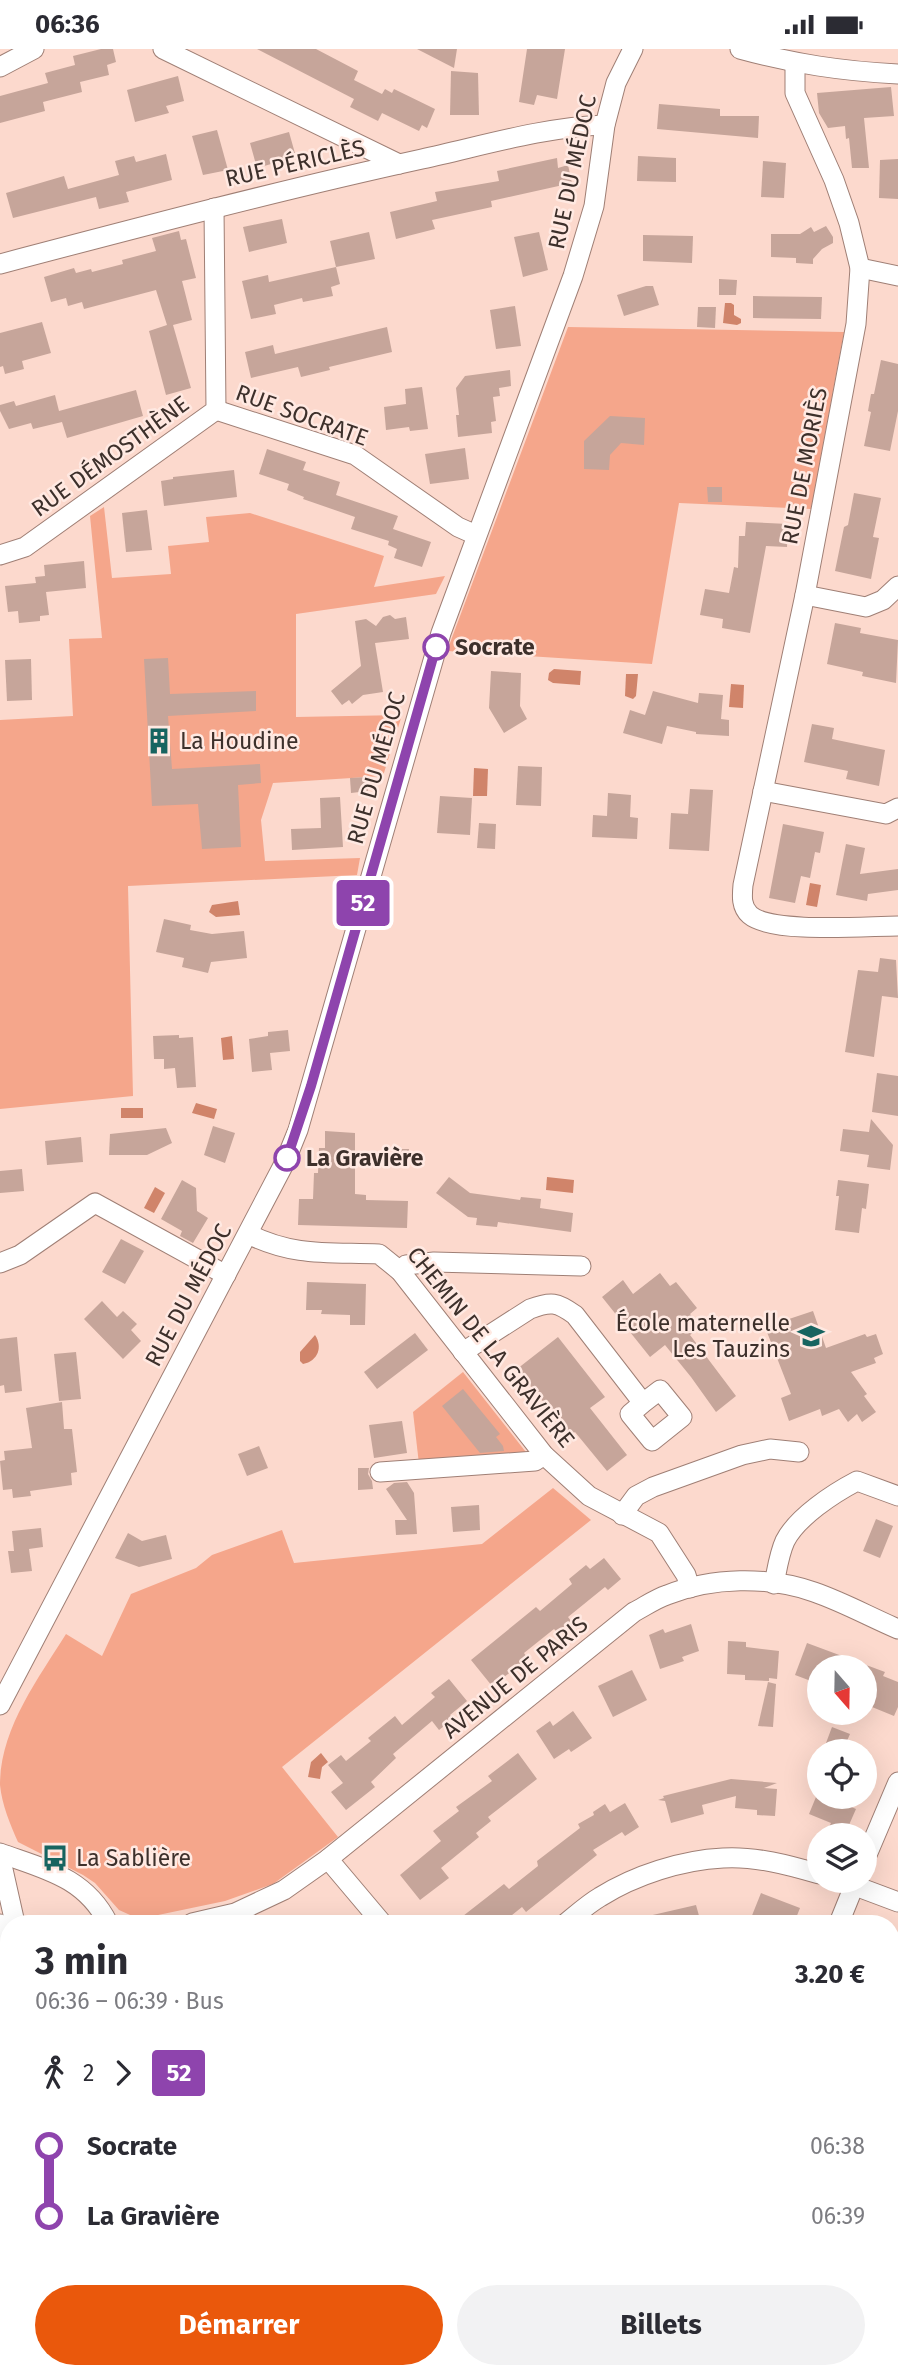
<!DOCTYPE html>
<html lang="fr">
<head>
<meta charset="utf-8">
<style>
	body { margin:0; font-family:"Fira Sans",sans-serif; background:#f2f2f3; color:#2b2b33; height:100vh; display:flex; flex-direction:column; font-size:26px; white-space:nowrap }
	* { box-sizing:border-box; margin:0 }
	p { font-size:23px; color:#7c7c81 }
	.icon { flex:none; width:38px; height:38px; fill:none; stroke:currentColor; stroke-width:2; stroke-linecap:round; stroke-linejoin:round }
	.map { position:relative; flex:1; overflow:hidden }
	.details { position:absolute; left:0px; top:1866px; width:900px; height:464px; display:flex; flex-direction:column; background:#fff; border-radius:28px 28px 0 0; box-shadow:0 7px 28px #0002 }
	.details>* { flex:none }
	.badge { padding:0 14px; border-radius:5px; font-size:24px; line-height:46px }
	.needle { width:46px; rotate:160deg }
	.controls { position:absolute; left:807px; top:1606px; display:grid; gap:14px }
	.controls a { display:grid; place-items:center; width:70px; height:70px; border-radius:50%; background:#fff; box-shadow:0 7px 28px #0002; font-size:35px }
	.map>.badge { position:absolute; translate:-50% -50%; box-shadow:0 0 0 4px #fff }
	.legs { display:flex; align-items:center; gap:10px; height:77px; padding:0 35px; font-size:23px }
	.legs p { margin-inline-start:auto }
	.head { display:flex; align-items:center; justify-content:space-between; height:119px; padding:0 35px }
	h1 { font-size:38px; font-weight:700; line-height:52px }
	.action { display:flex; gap:14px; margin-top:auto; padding:14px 35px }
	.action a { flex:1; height:80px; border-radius:42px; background:#ea580c; color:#fff; font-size:28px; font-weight:700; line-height:80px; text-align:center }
	.action a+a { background:#f2f2f3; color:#2b2b33 }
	ul { padding:0 35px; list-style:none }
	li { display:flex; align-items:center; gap:24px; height:70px; font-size:26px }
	li i { display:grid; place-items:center; width:10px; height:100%; margin:0 9px; background:currentColor }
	li i::after { content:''; width:18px; height:18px; margin:-9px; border:5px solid; border-radius:50%; background:#fff }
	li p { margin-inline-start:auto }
	li:first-child i { background:linear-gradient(#0000 50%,currentColor 0) }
	li:last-child i { background:linear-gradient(currentColor 50%,#0000 0) }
	.status { display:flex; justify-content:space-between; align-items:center; height:49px; padding:0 35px; background:#fff; direction:ltr }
	.status svg { height:19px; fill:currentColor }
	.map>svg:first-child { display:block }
</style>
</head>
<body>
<div class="status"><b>06:36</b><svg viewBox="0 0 49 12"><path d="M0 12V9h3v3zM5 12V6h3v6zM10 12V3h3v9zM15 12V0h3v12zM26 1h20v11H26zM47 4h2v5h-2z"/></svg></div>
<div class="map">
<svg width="898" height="2329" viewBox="0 0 898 2329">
	<rect width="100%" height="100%" fill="#fcd9cd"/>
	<g fill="#f5a68b">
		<path d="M568,278l276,5 -33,177 -132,-6 -27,161 -205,-13z"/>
		<path d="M104,458l8,71 59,-4 -3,-28 41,-4 -3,-25 44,-4 134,43 -10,31 71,-11 -9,18 -140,20v103l106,-2 -19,61 -110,7 -12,37 4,41 95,-3 -3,17 -229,11 5,210 -133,13v-389l73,-4 -4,-77 33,-1 -12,-122z"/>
		<path d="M463,1323l66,84 -110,8 -6,-52z"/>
		<path d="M553,1439l38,32 -309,247 56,70 -65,47 -48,17 -86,18 -20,-9 -24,-27 -12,-8 -65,-33c-8,-18 -16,-37 -18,-57 0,-56 38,-106 66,-151l36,22 29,-62 65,-26 16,-13 70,-25 12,33 188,-19z"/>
	</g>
	<g fill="#d0846a">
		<path d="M725,254h6l3,2v10l7,4v4l-4,2 -14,-2z"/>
		<path d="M554,620l27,2 -1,14 -27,-2 -5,-3 1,-7z"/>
		<path d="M626,625h12l-2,22 -3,3 -8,-3z"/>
		<path d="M731,635l13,1 -1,23 -14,-1z"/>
		<path d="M474,719l14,1 -1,27h-14z"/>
		<path d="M810,834l11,2 -4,22 -11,-2z"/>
		<path d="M238,852l2,14 -24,2 -7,-5 3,-7z"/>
		<path d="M232,987l2,23 -11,1 -2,-22z"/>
		<path d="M196,1054l21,6 -3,10 -22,-6z"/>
		<rect x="121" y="1059" width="22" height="10"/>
		<path d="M547,1128l27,3 -1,13 -27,-3z"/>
		<path d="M155,1138l10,6 -11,20 -10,-5z"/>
		<path d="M315,1286c8,12 3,26 -12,29l-3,-3v-9z"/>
		<path d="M321,1704l7,9 -6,5 -2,12 -12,-2 3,-15z"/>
	</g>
	<g fill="#c6a59a">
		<path d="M101,0h12l3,13 -9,3 2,10 -29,7 2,10 -39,10 2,9 -45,12v-27l48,-13 -3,-10 30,-8 -2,-9z"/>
		<path d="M257,0h59l42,22 -4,9 28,14 3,-5 7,4 2,-4 41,20 -8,19 -5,-3 -3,6 -37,-18 -4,8 -28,-14 4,-8z"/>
		<path d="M417,0h40l-3,19z"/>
		<path d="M527,0h38l-8,50 -20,-4 -3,10 -15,-3z"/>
		<path d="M451,22l27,2 1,42h-29z"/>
		<path d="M178,27l6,25 -18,5 3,7 -34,9 -8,-32z"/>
		<path d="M891,38l3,29 -30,2 5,50h-17l-3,-30 -3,1 -1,-13 -17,2 -9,-15 -2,-20z"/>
		<path d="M659,55l61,5v7h39l-1,22 -101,-9z"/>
		<path d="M217,81l11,40 -25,5 -11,-39z"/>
		<path d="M289,83l7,25 -39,11 -7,-25z"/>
		<path d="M166,105l6,26 -46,12 3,10 -30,7 -3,-12 -83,21 -7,-25 58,-17 4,13 51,-14 -4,-14 19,-5 2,6z"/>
		<path d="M638,107l38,2v24l-39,-1z"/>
		<path d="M557,109l1,10 10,-3 4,18 -81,18 1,6 -60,13 3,9 -39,10 -6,-27 47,-11 -2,-9 64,-11 -2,-10z"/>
		<path d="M898,110v40l-19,-1 1,-38z"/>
		<path d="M763,112l23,2 -2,35 -23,-1z"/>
		<path d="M282,170l5,24 -38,9 -6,-25z"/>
		<path d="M826,177l7,11v6l-11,6 -9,10v5l-17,-1v-5l-25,-1v-23h29l11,-7 3,5z"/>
		<path d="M179,182l2,9 5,-1 10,39 -14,3 10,39 -19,5 18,63 -25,7 -17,-64 18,-6 -11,-35 -72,19 -2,-7 -14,4 -2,-8 -15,4 -7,-25 30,-9 2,5 15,-4 1,3 31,-8 -1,-4 34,-9 -4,-13z"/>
		<path d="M369,183l6,27 -39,8 -6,-26z"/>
		<path d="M539,183l9,38 -25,7 -9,-40z"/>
		<path d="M643,186l50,1 -1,27 -49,-2z"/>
		<path d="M336,218l4,17 -9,3 2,9 -30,6 -1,-4 -28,7 2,9 -25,5 -9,-38 26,-6 1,7z"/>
		<path d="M719,230l18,1 -1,15h-17z"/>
		<path d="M646,237h7l6,19 -35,11 -7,-21z"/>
		<path d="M753,247l69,1 -1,22 -68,-1z"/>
		<path d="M515,257l6,40 -25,3 -6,-39z"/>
		<path d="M698,258h18l-1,21 -18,-1z"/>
		<path d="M42,273l9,31 -29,8 2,8 -19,5 -2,-8 -3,1v-34z"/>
		<path d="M387,278l5,25 -63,15 1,3 -29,7 -3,-10 -47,11 -6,-26 28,-7 2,9z"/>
		<path d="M881,311l17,4v47l-8,40 -26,-5 7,-34 -3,-1 3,-17h3z"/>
		<path d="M510,321l1,16 -12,2 1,8 -7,1 3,24 -5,1 1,11 -34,4 -2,-22h3l-3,-27 9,-12z"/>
		<path d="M422,338l6,42 -18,2 -1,-4 -23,3 -2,-23 22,-3 -1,-15z"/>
		<path d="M136,341l7,26 -76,22 -5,-16 -29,7 -2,-6 -22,6 -9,-18v-6l14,-4 2,5 39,-11 4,16z"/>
		<path d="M610,367l35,2 -1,27 -23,-2 -11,12 -1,15 -25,-1v-28z"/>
		<path d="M465,399l4,31 -39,5 -5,-30z"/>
		<path d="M267,400l39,13 -3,8 37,12 -4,13 62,21 -5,13 38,13 -9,25 -28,-9 3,-9 -9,-4 1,-4 -38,-12 4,-12 -52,-18 1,-2 -17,-7 2,-6 -30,-10z"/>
		<path d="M234,421l3,27 -73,9 -3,-25 12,-2v-2z"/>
		<path d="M707,438h15v15h-14z"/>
		<path d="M854,444l27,5 -8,39 6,1 -8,41 -36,-8 9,-44 4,-2z"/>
		<path d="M147,461l5,40 -26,2 -4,-39z"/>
		<path d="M746,473l42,2 -1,23 -21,-1 -16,87 -28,-5 1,-9 -23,-4 5,-26 24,4 5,-26 4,1 1,-32h6z"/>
		<path d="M84,512l2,27 -40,4 3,23 -9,1v5l-21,2 -1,-12 -10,1 -3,-26 31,-3 -1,-6 10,-1 -1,-11z"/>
		<path d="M390,566l5,4 11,-2 3,22 -34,4 8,49 -20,3 -11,9 -3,-4 -7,5 -11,-14 30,-25 -6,-45 11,-2 10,7 7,-9z"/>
		<path d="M835,574l26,5 -1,5 38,7 -2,43 -34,-7 1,-4 -36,-8z"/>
		<path d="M168,609l2,36 86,-3v20l-88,5 4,53 88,-5 1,19 -23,2 3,62 -39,2 -4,-45 -46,2 -8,-147z"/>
		<path d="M31,610l1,41 -25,1 -2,-41z"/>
		<path d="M491,622l30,2 -1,33 7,13 -23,14 -15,-25z"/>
		<path d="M653,642l45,12 1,-10 24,2 -2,24 8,1v16l-33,-2v-2l-29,-6 -5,18 -39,-11 7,-23 15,5z"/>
		<path d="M812,675l22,4 -2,11 53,11 -6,36 -33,-7 2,-8 -44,-9z"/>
		<path d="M518,717l24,1 -1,39 -25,-1z"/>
		<path d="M367,728l1,14 -17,2 -1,-15z"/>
		<path d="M690,740l23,1 -4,61 -40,-2 2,-36 17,1z"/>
		<path d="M608,744l23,2 -1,22 8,1 -1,21 -45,-2 1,-22 14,1z"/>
		<path d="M440,747l32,2 -2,37 -33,-2z"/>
		<path d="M340,748l3,50 -51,3 -1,-21 30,-1 -1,-30z"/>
		<path d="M479,774l17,1 -1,25 -18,-1z"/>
		<path d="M783,775l41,8 -4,21 -5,-1 -5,26 -9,-2 -6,27 -26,-5z"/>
		<path d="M846,795l19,4 -5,26 38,-5v21l-30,4 -1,7 -31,-6z"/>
		<path d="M164,870l27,6 -1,5 22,4 32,-3 3,27 -36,4 -3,11 -26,-6 2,-9 -28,-6z"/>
		<path d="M880,909l16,2 2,38 -16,-2 -8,61 -29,-5 13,-82 20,2z"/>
		<path d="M288,981l2,21 -20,2 2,17 -20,2 -3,-33 19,-3v-4z"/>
		<path d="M179,986v3l14,-1 3,50 -19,1 -2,-20 -11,1v-10h-10l-1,-23z"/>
		<path d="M877,1024l21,3v40l-26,-4z"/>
		<path d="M871,1070l22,26 -3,25 -23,-3 2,-12 -29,-4 3,-22 26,3z"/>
		<path d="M213,1077l22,7 -10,30 -21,-8z"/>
		<path d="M166,1079l6,15 -25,12h-38l1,-21z"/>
		<path d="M325,1082l30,2v61l11,1v5l42,1 -1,27 -109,-3 1,-26h14l1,-26h4l1,-25h6z"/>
		<path d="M81,1088l2,25 -36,3 -2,-24z"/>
		<path d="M392,1100h17l-1,17h-16z"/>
		<path d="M22,1120l2,22 -24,2v-22z"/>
		<path d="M449,1128l21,16 50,7 1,-3 20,2 -1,9 33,5 -2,19 -73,-10 -1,5 -21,-2 1,-7 -9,-1 -32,-24z"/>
		<path d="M182,1131l14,8 1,23 11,7 -15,25 -13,-7 2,-5 -21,-12z"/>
		<path d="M838,1131l31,4 -3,25 -4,-1 -3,25 -24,-3 4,-34h-3z"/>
		<path d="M121,1190l23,12 -19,33 -23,-12z"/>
		<path d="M660,1224l10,13 6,-4 21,26 -7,6 10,13 -10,8 46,61 -20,16 -25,-35 -26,-32 -15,12 -48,-60 21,-17 10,14z"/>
		<path d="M307,1233l59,2 -1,41h-15v-10l-29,-1 1,-4h-16z"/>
		<path d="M102,1252l15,16 6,-6 14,13 -6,6 10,11 -18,18 -39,-40z"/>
		<path d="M813,1262l13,37 39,-14 2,3 9,-3 7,20 -9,4 2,5 -25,9 16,22 -3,2 12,16 -14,10 -5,-8 -9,8 -9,-13 -17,7 -2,-7 -31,12 -8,-23 10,-4 -26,-67z"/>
		<path d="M415,1284l13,17 -51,39 -13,-17z"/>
		<path d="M17,1288l5,54 -17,2 -1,-8 -4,1v-47z"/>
		<path d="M558,1288l47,60 -15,11 37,47 -20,16 -32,-39 -5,3 -53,-66z"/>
		<path d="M76,1303l5,47 -22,2 -5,-47z"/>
		<path d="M463,1340l37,45 -4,3 7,9 1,5 -24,2 -38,-47z"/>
		<path d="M62,1353l2,27h8l5,43 -6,1 1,12 -42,6 1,5 -18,2 -1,-9 -9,1 -3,-29 5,-1 -1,-9 28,-3 -6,-40z"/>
		<path d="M402,1372l5,32 -33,5 -5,-33z"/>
		<path d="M259,1397l9,22 -21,8 -9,-22z"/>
		<path d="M358,1419h11l-1,6 4,7 1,8 -15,1z"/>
		<path d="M407,1433l7,11 3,41 -21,1 -1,-15h12l-21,-31 8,-6z"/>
		<path d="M479,1456l1,25 -27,2 -2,-25z"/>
		<path d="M876,1470l17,7 -13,32 -17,-7z"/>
		<path d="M41,1479l2,19 -14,2 3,22 -21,2 -3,-22h6l-2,-20z"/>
		<path d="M128,1484l14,8 24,-6 6,24 -33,8 -24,-9z"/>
		<path d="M604,1509l17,21 -13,11 -3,-3 -37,30 3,4 -14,11 -3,-3 -30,24 4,6 -36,27 -21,-26 65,-53 4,4 32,-27 -3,-5 17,-14 4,4z"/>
		<path d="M691,1575l8,27 -17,6 2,4 -24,8 -11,-34 14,-6 2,4z"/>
		<path d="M728,1592l18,1v5l33,4 -2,28 -8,-1v3l-24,-1v-5l-18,-1z"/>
		<path d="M807,1594l78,29 -2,4 15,6v25l-4,9 -22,-9 2,-4 -10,-4v-31h-45v16l-24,-9z"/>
		<path d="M632,1621l15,30 -34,17 -15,-31z"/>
		<path d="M449,1630l18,22 -17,14 3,4 -14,11 -7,-9 -39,33 3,4 -25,24 4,5 -29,23 -15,-18 12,-9 -15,-18 13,-10 5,6 25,-20 -3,-3 27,-22 7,9 33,-28 -4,-4z"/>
		<path d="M768,1633l8,2 -3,43 -15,-1z"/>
		<path d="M573,1662l19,27 -21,14 -2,-3 -15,10 -18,-28 14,-10 3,5z"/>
		<path d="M832,1678l18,7 -7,16 -17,-7z"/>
		<path d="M518,1704l19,26 -49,38 3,4 -15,12 3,4 -38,31 8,10 -29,22 -20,-25 41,-34 -8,-10 26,-20 -3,-4 36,-26 -4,-5z"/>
		<path d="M731,1730l46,4 -13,5 13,1 -2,27 -18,-1v-5l-22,-2 1,-12 -34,9 2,9 -33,9 -6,-22 -7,-1 6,-2 -1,-2z"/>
		<path d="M816,1748h26l-2,5 16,7 -11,25 -16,-7 2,-4 -22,-9z"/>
		<path d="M625,1754l14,24 -14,9 -3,-4 -29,18 4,5 -71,57 -4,-5 -20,16h-48l50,-39 5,5 29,-23 -1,-5 43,-33 -2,-4 16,-9 -1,-3 12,-8 5,8z"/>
		<path d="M761,1844l39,15 -6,15h-45z"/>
		<path d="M696,1856l5,18h-56l-1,-6z"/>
	</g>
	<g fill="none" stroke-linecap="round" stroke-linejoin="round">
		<g stroke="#9f7f75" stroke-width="21">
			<g id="minor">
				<path d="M163,0l236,115"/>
				<path d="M740,0c55,15 101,22 158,25"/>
				<path d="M795,14v30l39,87 15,43 11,45 -4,56 -51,271 -62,290c-1,11 -2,22 7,30 22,19 117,11 148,11"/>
				<path d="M0,18l34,-18"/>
				<path d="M0,215c140,-37 281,-74 422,-105 60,-13 121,-32 183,-34"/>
				<path d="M860,219l38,8"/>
				<path d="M216,361l139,45 103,72 18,8"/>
				<path d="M0,506l25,-8 191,-137 -2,-202"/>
				<path d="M805,546l61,12 17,-7 15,-14"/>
				<path d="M763,742l123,23 12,-6"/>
				<path d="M248,1185c46,23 81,18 131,20l21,17 144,184 45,41 70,37 27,42 4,13"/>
				<path d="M0,1214l20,-8 75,-52 131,72"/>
				<path d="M400,1222l6,-6 28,-3 147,4"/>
				<path d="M463,1303l67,-43c21,-8 27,-7 45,6l68,88 -13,11 22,27 30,-24 -22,-27 -17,13"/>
				<path d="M380,1423l155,-11 9,-6"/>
				<path d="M622,1466l14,-19 17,-9 89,-32 28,-6 29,3"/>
				<path d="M774,1535c3,-14 5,-30 11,-43 12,-24 49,-48 72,-60l41,15"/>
				<path d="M0,1656l285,-543 13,-32 143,-497 132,-357 21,-70 11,-81 11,-42 17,-34"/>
				<path d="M0,1804c44,16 85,24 108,70"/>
				<path d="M0,1807l15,67"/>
				<path d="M328,1810l54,64"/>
				<path d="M864,1813l34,-80"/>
				<path d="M842,1832l56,21"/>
				<path d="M192,1874l43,-10 49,-23 44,-31 306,-247c10,-5 21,-13 33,-17 45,-18 101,-19 147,-3 29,10 56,25 84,37"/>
				<path d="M566,1874c11,-9 22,-19 34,-26 35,-22 82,-37 123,-39 32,-2 66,7 96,16"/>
				<path d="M839,1874l17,-42"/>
				<path d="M0,1875l9,40"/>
				<path d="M0,2089l9,2"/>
				<path d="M891,2153l7,3"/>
				<path d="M0,2231h9"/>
				<path d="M0,2252h9"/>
				<path d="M84,2320v9"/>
				<path d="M728,2320l3,9"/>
			</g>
		</g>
		<use href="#minor" stroke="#fff" stroke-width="19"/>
	</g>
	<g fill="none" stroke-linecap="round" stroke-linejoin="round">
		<g stroke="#fff" stroke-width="16">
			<path id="line-1" d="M287,1109l24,-72 125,-439"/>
		</g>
		<use href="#line-1" stroke="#8e44ad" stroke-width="10"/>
	</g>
	<defs>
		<g id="building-bare" transform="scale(2.1)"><path d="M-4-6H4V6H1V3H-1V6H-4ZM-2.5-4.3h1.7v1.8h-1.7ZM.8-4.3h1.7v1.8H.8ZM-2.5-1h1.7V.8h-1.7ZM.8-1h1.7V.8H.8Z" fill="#176460" stroke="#ffe9e2" stroke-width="2.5" paint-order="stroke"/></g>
		<g id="school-bare" transform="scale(2.1)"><path d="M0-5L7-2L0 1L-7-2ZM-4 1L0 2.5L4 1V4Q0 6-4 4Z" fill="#176460" stroke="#ffe9e2" stroke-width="2.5" paint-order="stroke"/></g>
		<g id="bus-bare" transform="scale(2.1)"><path d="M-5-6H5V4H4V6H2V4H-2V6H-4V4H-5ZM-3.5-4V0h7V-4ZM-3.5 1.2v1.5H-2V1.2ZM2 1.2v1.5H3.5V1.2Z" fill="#176460" stroke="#ffe9e2" stroke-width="2.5" paint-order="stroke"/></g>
	</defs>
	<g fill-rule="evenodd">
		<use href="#building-bare" x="159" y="692"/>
		<use href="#school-bare" x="811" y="1287"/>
		<use href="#bus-bare" x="55" y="1809"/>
	</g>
	<g fill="#fff" stroke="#8e44ad" stroke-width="3.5">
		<circle cx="436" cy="598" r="12"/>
		<circle cx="287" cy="1109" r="12"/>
	</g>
	<g text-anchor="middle" stroke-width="5" stroke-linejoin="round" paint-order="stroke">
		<g font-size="23" fill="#3d302b" stroke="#ffe9e2">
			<text transform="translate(295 114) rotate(-13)" y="8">RUE PÉRICLÈS</text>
			<text transform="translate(572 123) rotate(-78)" y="8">RUE DU MÉDOC</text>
			<text transform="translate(302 366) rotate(20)" y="8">RUE SOCRATE</text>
			<text transform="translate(110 407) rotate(-36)" y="8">RUE DÉMOSTHÈNE</text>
			<text transform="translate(804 417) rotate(-79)" y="8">RUE DE MORIÈS</text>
			<text transform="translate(376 719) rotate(-74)" y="8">RUE DU MÉDOC</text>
			<text transform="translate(188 1246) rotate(-62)" y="8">RUE DU MÉDOC</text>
			<text transform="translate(491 1298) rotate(51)" y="8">CHEMIN DE LA GRAVIÈRE</text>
			<text transform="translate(515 1628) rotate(-39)" y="8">AVENUE DE PARIS</text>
		</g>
		<g font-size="23" font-weight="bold" fill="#3d302b" stroke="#ffe9e2" text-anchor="start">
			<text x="455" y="606">Socrate</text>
			<text x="306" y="1117">La Gravière</text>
		</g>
		<g font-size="23" fill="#3d302b" stroke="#ffe9e2" text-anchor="start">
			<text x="180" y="700">La Houdine</text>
			<text x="790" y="1282" text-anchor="end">École maternelle<tspan x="790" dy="26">Les Tauzins</tspan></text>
			<text x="76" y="1817">La Sablière</text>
		</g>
	</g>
</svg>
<div class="controls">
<a><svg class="needle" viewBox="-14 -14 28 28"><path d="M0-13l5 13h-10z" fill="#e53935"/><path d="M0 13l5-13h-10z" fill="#7c7c81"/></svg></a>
<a><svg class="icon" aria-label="locate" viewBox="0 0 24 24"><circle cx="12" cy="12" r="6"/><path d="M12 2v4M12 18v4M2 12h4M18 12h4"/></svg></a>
<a><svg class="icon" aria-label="layers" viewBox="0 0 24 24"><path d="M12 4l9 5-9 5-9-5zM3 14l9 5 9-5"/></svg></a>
</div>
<b class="badge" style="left:363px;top:854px;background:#8e44ad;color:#fff">52</b>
<section class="details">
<div class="head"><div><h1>3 min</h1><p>06:36 – 06:39 · Bus</p></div><b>3.20 €</b></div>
<div class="legs"><svg class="icon" aria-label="walk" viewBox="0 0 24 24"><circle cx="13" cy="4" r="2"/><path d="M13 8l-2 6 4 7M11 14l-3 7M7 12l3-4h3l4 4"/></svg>2<svg class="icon" aria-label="forward" viewBox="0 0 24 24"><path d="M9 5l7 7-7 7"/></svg><b class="badge" style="background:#8e44ad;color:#fff">52</b></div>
<ul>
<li><i style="color:#8e44ad"></i><b>Socrate</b><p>06:38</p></li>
<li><i style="color:#8e44ad"></i><b>La Gravière</b><p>06:39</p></li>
</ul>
<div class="action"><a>Démarrer</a><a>Billets</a></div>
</section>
</div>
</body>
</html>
